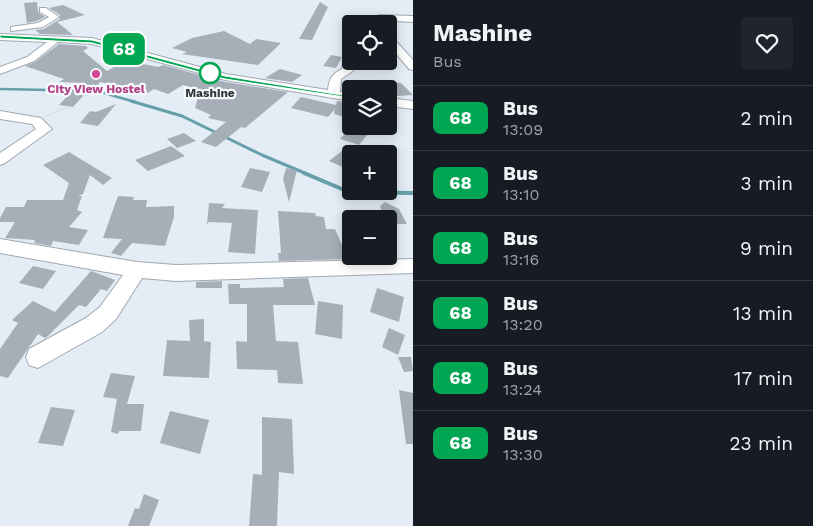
<!DOCTYPE html>
<html lang="en">
<head>
<meta charset="utf-8">
<style>
	body { margin:0; font-family:"Work Sans",sans-serif; background:#20242c; color:#f1f3f6; height:100vh; display:flex; flex-direction:column; font-size:19px; white-space:nowrap }
	* { box-sizing:border-box; margin:0 }
	p { font-size:16px; color:#9ea1a6 }
	.icon { flex:none; width:28px; height:28px; fill:none; stroke:currentColor; stroke-width:2; stroke-linecap:round; stroke-linejoin:round }
	.map { position:relative; flex:1; overflow:hidden }
	.side { display:flex; flex-direction:column; background:#171b24; width:400px }
	.side>* { flex:none }
	.badge { padding:0 10px; border-radius:8px; font-size:18px; line-height:32px }
	.controls { position:absolute; left:342px; top:15px; display:grid; gap:10px }
	.controls a { display:grid; place-items:center; width:55px; height:55px; border-radius:5px; background:#171b24; box-shadow:0 2px 12px #0003; font-size:25px }
	.map>.badge { position:absolute; translate:-50% -50%; box-shadow:0 0 0 2px #fff }
	.round { display:grid; place-items:center; flex:none; width:52px; height:52px; border-radius:5px; background:#20242c }
	.overview { display:flex; align-items:center; justify-content:space-between; height:85px; padding:0 20px }
	h1 { font-size:24px; font-weight:700; line-height:38px }
	ul { padding:0; list-style:none }
	li { display:flex; align-items:center; gap:15px; height:65px; padding:0 20px; border-top:1px solid #363941 }
	li div { flex:1 }
	li b { display:block; font-size:19px }
	li em { font-style:normal }
	li .badge { min-width:55px; font-weight:700; text-align:center }
	main { display:flex; flex:1; min-height:0 }
	.map>svg:first-child { display:block }
</style>
</head>
<body>
<main>
<div class="map">
<svg width="413" height="526" viewBox="0 0 413 526">
	<rect width="100%" height="100%" fill="#e4edf6"/>
	<g fill="none" stroke-linecap="round" stroke-linejoin="round">
		<path stroke="#659fa9" stroke-width="2.5" d="M0,89l97,2 38,11"/>
		<path stroke="#659fa9" stroke-width="3" d="M131,101l51,15 80,39 45,19"/>
		<path stroke="#659fa9" stroke-width="4" d="M304,173l45,19 64,1"/>
	</g>
	<g fill="#a6afb7">
		<path d="M37,2l1,10 7,5 -8,4 -10,2 -3,-20z"/>
		<path d="M320,2l8,5 -16,33 -13,-1z"/>
		<path d="M63,5l22,10 -28,7 16,13 -33,-1 -5,-4 9,-1 16,-10v-4l-11,-7z"/>
		<path d="M224,31l26,13 6,-5 25,4 -23,22 -76,-11 5,-2 -15,-4 20,-10z"/>
		<path d="M59,44l27,2 2,2 -5,3 24,20 14,-8 13,2 4,-2 20,4 5,-2 62,17 63,10 -43,36 -4,-1 -25,20 -15,-5 25,-20 -18,-4 3,-3 -16,-7 5,-18 -17,-5 -15,9 -14,-5 -6,4 -48,-11 -3,4h-5l-19,21 -14,-2 21,-22 -21,-1 5,-3 -39,-13 10,-4z"/>
		<path d="M331,55l11,2 -6,11 -13,-2z"/>
		<path d="M280,69l22,6 -10,7 -27,-4z"/>
		<path d="M384,81l17,2 12,12 -15,1z"/>
		<path d="M301,97l35,8 1,-4 14,2v16l-17,-5 1,-5 -7,8 -37,-9z"/>
		<path d="M116,104l-18,22 -18,-3 10,-12 6,1z"/>
		<path d="M348,130l19,5 -8,10 -19,-6z"/>
		<path d="M184,133l12,8 -19,7 -10,-9z"/>
		<path d="M351,144v19l-6,5 -16,-7z"/>
		<path d="M171,146l14,10 -37,15 -13,-11z"/>
		<path d="M69,152l43,26 -9,7 -13,-10 -7,19 -5,2h4l-5,14 5,2 -13,15 19,3 -9,15 -26,-4 -2,5 -17,-3 1,-3 -30,-2 10,-16h-15v-4l6,-11h18l3,-7h36l6,-17 -26,-18z"/>
		<path d="M250,168l20,4 -8,20 -21,-5z"/>
		<path d="M286,168l11,2 -8,32 -6,-23z"/>
		<path d="M118,196l16,1 -1,3h14l-1,7 28,-1v11l-9,29 -33,-3 -11,13 -10,-3 11,-14 -19,-1z"/>
		<path d="M385,202l14,7 8,15h-18v-5h-5l-4,-13z"/>
		<path d="M209,203l16,1 -3,4 36,2 -3,44 -27,-2 4,-29 -23,-1 -2,2z"/>
		<path d="M278,211l37,2 1,3 8,1 2,12h9l13,30 -69,2 -1,-8h3z"/>
		<path d="M33,266l23,5 -13,18 -24,-6z"/>
		<path d="M91,271l24,9 -8,11 -6,-2 -15,18 -7,-2 -31,31 -3,2 -7,-4 -30,44 -8,-2v-27l18,-26 -6,-3 21,-19 22,11z"/>
		<path d="M308,278l7,27h-42l3,36 22,1 5,42 -25,-1 -1,-13 -40,-1 -1,-28 11,1v-38h-18l-1,-20h12v4l44,-1 -1,-8z"/>
		<path d="M222,281v7h-26v-6z"/>
		<path d="M377,288l27,9 -5,25 -29,-10z"/>
		<path d="M318,301l25,4 -1,34 -27,-5z"/>
		<path d="M204,319v22l7,1 -2,36 -46,-2 4,-36 23,1 -1,-21z"/>
		<path d="M389,328l16,7 -7,20 -16,-8z"/>
		<path d="M398,357h13l2,14 -9,1z"/>
		<path d="M111,373l24,3 -8,28h17l-3,27h-22l-1,3 -7,-2 6,-33 -14,-2z"/>
		<path d="M399,390l14,3v51h-7z"/>
		<path d="M51,407l24,3 -12,36 -25,-3z"/>
		<path d="M170,411l39,9 -9,34 -40,-11z"/>
		<path d="M262,417l30,2 2,55 -15,-2 -2,54h-28l4,-52 9,1z"/>
		<path d="M144,494l15,6 -10,26h-21l7,-18 4,1z"/>
	</g>
	<g fill="none" stroke-linecap="round" stroke-linejoin="round">
		<g stroke="#a0a8b0" stroke-width="2">
			<g id="minor">
				<path d="M40,8h6l13,9 -16,10 -32,4v-4l27,-4 11,-6 -9,-5z"/>
				<path d="M380,15l33,1v6l-36,-2v-4z"/>
				<path d="M0,34l92,4 134,36 102,16c1,-11 4,-16 14,-21l2,-12 5,-3h2v7h3l-1,10 -12,8 -1,13 11,1v8l-126,-21 -133,-36 -34,-2 -24,19 -34,13v-7l27,-10 20,-15 -47,-2z"/>
				<path d="M389,36l3,1 21,23v10l-4,-1 -20,-24z"/>
				<path d="M389,98l24,3v8l-24,-3z"/>
				<path d="M0,111l41,7 11,11 -47,34 -5,2v-12l36,-24 -4,-5 -32,-5z"/>
				<path d="M0,239l137,23 39,3 237,-6v14l-237,8 -34,-3 -26,41 -14,13 -64,36 -9,-3 -3,-8 3,-8 57,-31 14,-11 23,-32 -123,-22z"/>
			</g>
		</g>
		<path stroke="#a9b1b8" stroke-width="2" stroke-dasharray="0.5 2.5" stroke-linecap="butt" d="M46,116l22,-9"/>
		<use href="#minor" fill="#fff" fill-rule="evenodd"/>
	</g>
	<path fill="#00a651" stroke="#fff" d="M0,35l92,5 133,36 129,21 -3,1 -126,-19 -133,-36 -92,-5z"/>
	<circle fill="#fff" stroke="#00a651" stroke-width="2.5" cx="210" cy="73" r="10"/>
	<circle fill="#d1479c" stroke="#f6fafd" stroke-width="2" cx="96" cy="74" r="5"/>
	<g text-anchor="middle" stroke-width="4.5" stroke-linejoin="round" paint-order="stroke">
		<g font-size="12" font-weight="bold" fill="#b23c85" stroke="#f6fafd">
			<text x="96" y="93">City View Hostel</text>
		</g>
		<g font-size="12" font-weight="bold" fill="#313538" stroke="#f6fafd">
			<text x="210" y="97">Mashine</text>
		</g>
	</g>
</svg>
<div class="controls">
<a><svg class="icon" aria-label="locate" viewBox="0 0 24 24"><circle cx="12" cy="12" r="6"/><path d="M12 2v4M12 18v4M2 12h4M18 12h4"/></svg></a>
<a><svg class="icon" aria-label="layers" viewBox="0 0 24 24"><path d="M12 4l9 5-9 5-9-5zM3 14l9 5 9-5"/></svg></a>
<a>+</a>
<a>−</a>
</div>
<b class="badge" style="left:124px;top:49px;background:#00a651;color:#fff">68</b>
</div>
<section class="side">
<div class="overview"><div><h1>Mashine</h1><p>Bus</p></div><a class="round"><svg class="icon" aria-label="heart" viewBox="0 0 24 24"><path d="M12 20l-8-8c-3-5 5-10 8-4 3-6 11-1 8 4z"/></svg></a></div>
<ul>
<li><span class="badge" style="background:#00a651;color:#fff">68</span><div><b>Bus</b><p>13:09</p></div><em>2 min</em></li>
<li><span class="badge" style="background:#00a651;color:#fff">68</span><div><b>Bus</b><p>13:10</p></div><em>3 min</em></li>
<li><span class="badge" style="background:#00a651;color:#fff">68</span><div><b>Bus</b><p>13:16</p></div><em>9 min</em></li>
<li><span class="badge" style="background:#00a651;color:#fff">68</span><div><b>Bus</b><p>13:20</p></div><em>13 min</em></li>
<li><span class="badge" style="background:#00a651;color:#fff">68</span><div><b>Bus</b><p>13:24</p></div><em>17 min</em></li>
<li><span class="badge" style="background:#00a651;color:#fff">68</span><div><b>Bus</b><p>13:30</p></div><em>23 min</em></li>
</ul>
</section>
</main>
</body>
</html>
